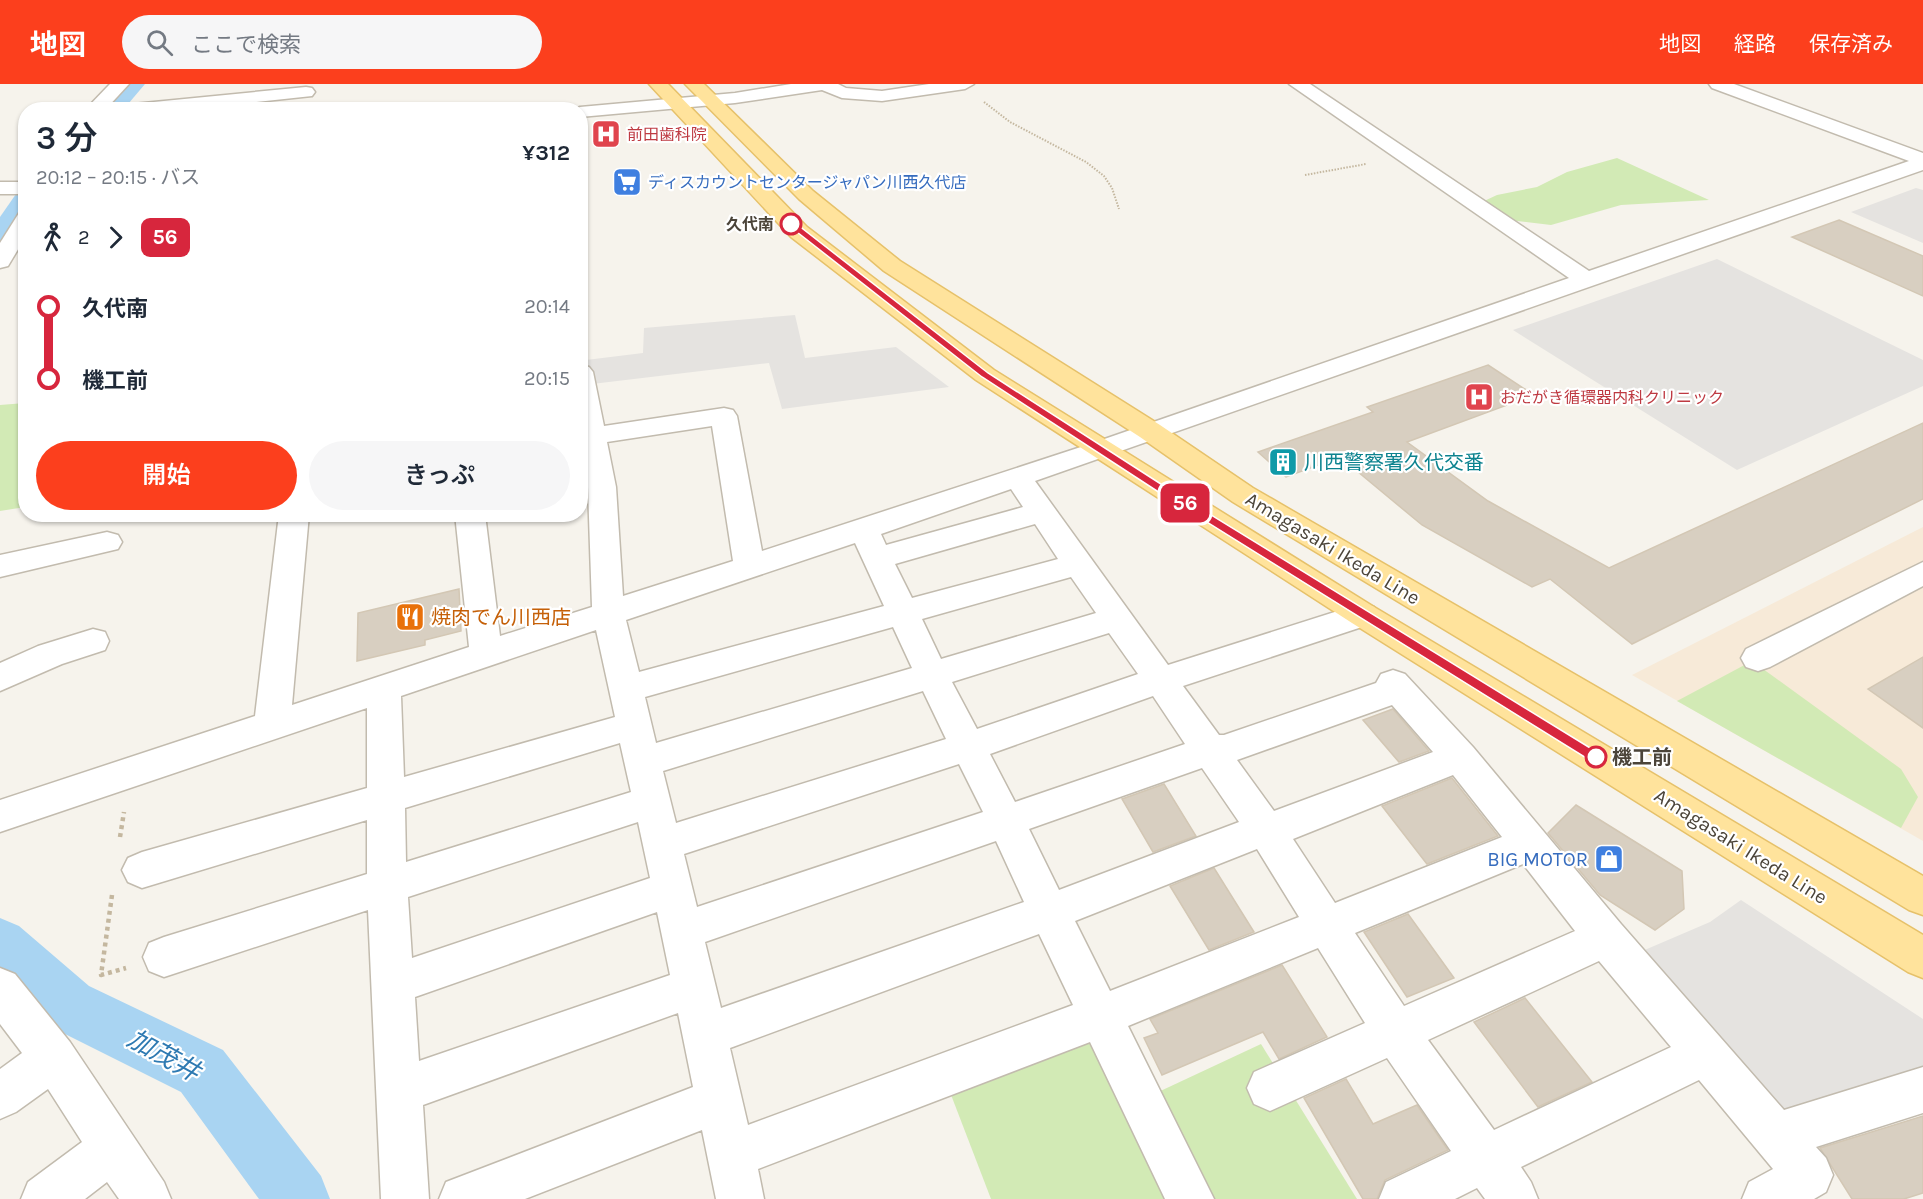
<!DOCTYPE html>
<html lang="ja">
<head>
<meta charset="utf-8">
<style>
	body { margin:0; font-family:Karla,"Noto Sans JP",sans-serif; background:#f6f6f7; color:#1f2937; height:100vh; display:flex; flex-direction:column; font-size:22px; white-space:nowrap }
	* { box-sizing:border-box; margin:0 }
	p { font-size:20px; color:#747a83 }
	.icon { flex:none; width:33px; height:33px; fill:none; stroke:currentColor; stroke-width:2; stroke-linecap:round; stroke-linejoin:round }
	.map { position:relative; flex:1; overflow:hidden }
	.side { position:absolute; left:18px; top:18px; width:570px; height:420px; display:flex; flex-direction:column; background:#fff; border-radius:24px; box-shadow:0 2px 4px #0004 }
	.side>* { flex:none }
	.badge { padding:0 12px; border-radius:9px; font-size:21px; line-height:39px }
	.map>.badge { position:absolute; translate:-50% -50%; box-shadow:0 0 0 3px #fff }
	.legs { display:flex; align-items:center; gap:9px; height:66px; padding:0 18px; font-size:20px }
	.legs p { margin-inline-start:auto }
	.headline { display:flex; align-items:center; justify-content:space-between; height:102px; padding:0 18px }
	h1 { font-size:33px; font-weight:600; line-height:45px }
	.primary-button { display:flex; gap:12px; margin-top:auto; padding:12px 18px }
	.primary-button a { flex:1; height:69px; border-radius:36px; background:#fc3f1d; color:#fff; font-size:24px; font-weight:600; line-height:69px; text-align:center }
	.primary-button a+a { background:#f6f6f7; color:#1f2937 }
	ul { padding:0 18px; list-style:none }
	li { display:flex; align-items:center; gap:21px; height:72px; font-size:22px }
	li i { display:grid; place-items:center; width:9px; height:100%; margin:0 8px; background:currentColor }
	li i::after { content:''; width:15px; height:15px; margin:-8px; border:4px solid; border-radius:50%; background:#fff }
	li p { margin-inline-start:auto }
	li:first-child i { background:linear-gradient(#0000 50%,currentColor 0) }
	li:last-child i { background:linear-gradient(currentColor 50%,#0000 0) }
	header { display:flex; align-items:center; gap:36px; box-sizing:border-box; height:84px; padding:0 30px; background:#fc3f1d; color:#fff }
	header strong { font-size:28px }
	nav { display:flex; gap:33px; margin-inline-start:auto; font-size:21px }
	.search { width:420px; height:54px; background:#f6f6f7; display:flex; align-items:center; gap:15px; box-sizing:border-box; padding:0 21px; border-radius:33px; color:#747a83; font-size:22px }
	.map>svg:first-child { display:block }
</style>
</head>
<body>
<header>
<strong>地図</strong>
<div class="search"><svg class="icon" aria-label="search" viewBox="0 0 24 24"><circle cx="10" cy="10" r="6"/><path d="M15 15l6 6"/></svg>ここで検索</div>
<nav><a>地図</a><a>経路</a><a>保存済み</a></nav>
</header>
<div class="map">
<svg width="1923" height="1115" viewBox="0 0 1923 1115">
	<rect width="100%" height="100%" fill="#f6f3ec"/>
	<path fill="#f7ead8" d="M1923,443v314l-291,-166z"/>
	<g fill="#d2eab5">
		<path d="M1617,74l92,42 -88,5 -70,20 -43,-5 -26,-18 15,-7 40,-8 30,-15z"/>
		<path d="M25,319v104l-25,4v-106z"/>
		<path d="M1752,577l149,108 17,28 -17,31 -224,-127z"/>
		<path d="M1093,944l86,171h-188l-43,-112z"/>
		<path d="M1261,960l96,155h-148l-55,-105z"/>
	</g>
	<g fill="#e5e3e0">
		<path d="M1916,104l7,2v53l-72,-31z"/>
		<path d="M1717,175l206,101v26l-186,84 -224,-140z"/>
		<path d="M795,231l10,43 91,-11 53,40 -167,22 -13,-46 -177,21 -6,-24 57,-7 1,-25z"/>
		<path d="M1741,816l182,119v71l-145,45 -138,-183 70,-30z"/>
	</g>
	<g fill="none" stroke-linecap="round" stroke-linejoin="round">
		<g fill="#a9d4f2" fill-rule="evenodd">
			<path d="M121,0h24l-22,26h-25z"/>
			<path d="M26,108v29l-16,22 -10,3v-29l16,-23z"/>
			<path d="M0,834l19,8 70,60 134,64 98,126 9,23h-71l-78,-107 -132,-66 -49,-46z"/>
		</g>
	</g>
	<g fill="#d8cfc1" stroke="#d3c7b4" stroke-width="1.5">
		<path d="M1839,136l84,36v40l-131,-59z"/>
		<path d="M1488,281l46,30 -127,47 81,59 121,67 314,-145v76l-291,145 -82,-65 -18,8 -110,-62 -82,-68 -54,20 -28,-25 115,-40 -6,-5z"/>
		<path d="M459,505l2,42 -36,9v5l-68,16 1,-48z"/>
		<path d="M1923,573v71l-55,-39z"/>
		<path d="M1393,625l36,42 -30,11 -36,-42z"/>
		<path d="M1452,694l46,58 -71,28 -45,-58z"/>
		<path d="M1164,700l32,52 -43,16 -31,-53z"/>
		<path d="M1576,721l106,66 2,38 -29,21 -55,-35 -52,-62z"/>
		<path d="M1214,784l40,64 -45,18 -39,-64z"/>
		<path d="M1408,830l46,64 -47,19 -43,-65z"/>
		<path d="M1282,881l45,72 -48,22 -16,-27 -101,43 -18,-37 14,-5 -8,-14z"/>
		<path d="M1525,914l67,84 -54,25 -64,-85z"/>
		<path d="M1346,995l27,45 44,-19 31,45 -63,30 -8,19h-14l-59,-101z"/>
		<path d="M1923,1032v77l-19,6h-52l-32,-51z"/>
	</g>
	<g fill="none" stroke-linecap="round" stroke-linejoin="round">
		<g stroke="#c2bbae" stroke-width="3">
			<g id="minor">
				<path d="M110,0h19l-24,26h-20z"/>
				<path d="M791,0h47l8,4 36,3 47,-7h45l-9,5 -83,12 -40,-3 -20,-8 -87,13 -155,14v-7h-7l7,-3 155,-14z"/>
				<path d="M1289,0h21l279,187 320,-110 -197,-73 -3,-4h25l189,69v17l-888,311 133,184 195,-62 11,4 5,8 -5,8 -191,63 36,49h5l152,-52 5,-9 12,-4 12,4 68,73 148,177 163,186 139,-43v46l-107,34 10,11 7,17 -7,17 -12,7h-72l7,-17 24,-13 -74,-89 -178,87 10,15 7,17h-53l-8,-11 -22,11h-76l7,-17 65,-31 -64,-93 -117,53 -16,-7 -7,-16 7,-16 111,-49 -47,-75 -190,78 86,173h-49l-75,-157 -332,127 6,30h-48l-14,-69 -177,69h-86l7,-17 247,-95 -15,-74 -255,92 6,94h-48l-13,-289 -204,67 -15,-6 -6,-14 6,-14 15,-6 203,-63v-54l-225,68 -14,-6 -6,-12 6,-12 14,-6 225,-64v-80l-367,124v-32l255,-84 24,-202h30l-17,191 177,-58 -14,-133h30l15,122 92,-29 -4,-120 -8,-41v-81l9,2 4,5 11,54 120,-18 9,2 4,6 25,135 328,-107 479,-166zM712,342l21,135 -110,35 -7,-109 -9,-45zM1011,405l12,18 -137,38 -5,-11zM1035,440l23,35 -146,39 -17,-34zM855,459l29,63 -245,66 -13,-52zM1071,493l25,36 -155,46 -19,-40zM893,543l19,41 -256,75 -11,-46zM596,546l19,87 -211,60 -3,-81zM1109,549l29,41 -161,55 -25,-47zM923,607l23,48 -270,84 -13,-52zM1153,612l32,48 -170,58 -25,-48zM1392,621l41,47 -159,59 -37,-51zM620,659l11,49 -225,70 -1,-54zM959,680l24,48 -286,95 -13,-53zM1202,684l37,54 -180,68 -30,-61zM1453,691l49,62 -167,66 -42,-64zM638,738l12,56 -238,80 -4,-61zM996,757l28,61 -303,106 -16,-66zM1257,765l42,68 -189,74 -35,-70zM1523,780l52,67 -171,75 -49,-73zM657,828l13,63 -251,86 -4,-64zM1039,850l34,71 -325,120 -18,-77zM1599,877l72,86 -177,83 -66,-90z"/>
				<path d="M306,3l6,1 3,4 -3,4 -130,14h-68l9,-5z"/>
				<rect x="0" y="98" width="26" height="12"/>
				<path d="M26,127v25l-18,30 -8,2v-25l19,-30z"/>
				<path d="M107,448l11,3 4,7 -4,7 -118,28v-22z"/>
				<path d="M1923,478v24l-153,81 -12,4 -12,-4 -5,-9 5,-9z"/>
				<path d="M93,545l12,3 4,9 -4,9 -43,14 -62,27v-28l38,-17z"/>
				<path d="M0,884l15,6 55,68 94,140 7,17h-52l-12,-17 -22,17h-64l7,-17 54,-40 -34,-53 -32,23 -16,7v-50l22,-16 -22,-29z"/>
			</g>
		</g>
		<g stroke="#e6c16a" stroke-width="3">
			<g id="major">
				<path d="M649,0h19l139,143 187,143 380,237 549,328v43l-15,-6 -556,-349 -376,-243 -185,-143z"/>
				<path d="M685,0h19l109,107 87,70 260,164 93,63 670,388v39l-14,-5 -676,-408 -93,-65 -256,-166 -85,-72z"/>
			</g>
		</g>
		<g stroke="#c4b79f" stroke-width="2" stroke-dasharray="1.5 1.5" stroke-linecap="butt">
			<path d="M984,18l26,20 76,40 18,14 8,12 7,21"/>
			<path d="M1305,91l61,-11"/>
		</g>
		<g stroke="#c4b79f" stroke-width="4.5" stroke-dasharray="4 4" stroke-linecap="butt">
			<path d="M120,753l4,-25"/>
			<path d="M112,811l-11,80 25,-7"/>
		</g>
		<use href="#minor" fill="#fff" fill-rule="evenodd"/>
		<use href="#major" fill="#ffe39c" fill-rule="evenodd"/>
	</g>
	<path fill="#d7263d" stroke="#fff" stroke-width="1.5" d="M788,138h6l194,151 176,113 436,268v7h-9l-434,-270 -175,-114 -194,-152z"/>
	<defs>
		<g id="hospital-square" transform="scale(1.5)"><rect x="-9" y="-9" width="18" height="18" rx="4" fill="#e0444e" stroke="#fff"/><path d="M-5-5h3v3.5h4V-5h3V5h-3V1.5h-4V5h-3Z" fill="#fff"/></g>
		<g id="supermarket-square" transform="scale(1.5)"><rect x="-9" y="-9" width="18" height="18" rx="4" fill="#3f7fe0" stroke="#fff"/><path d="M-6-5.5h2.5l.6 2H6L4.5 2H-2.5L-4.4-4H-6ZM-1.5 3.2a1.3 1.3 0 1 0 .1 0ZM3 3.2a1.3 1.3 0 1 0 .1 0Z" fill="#fff"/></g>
		<g id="building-square" transform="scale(1.5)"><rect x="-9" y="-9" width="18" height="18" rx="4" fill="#0f9aa8" stroke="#fff"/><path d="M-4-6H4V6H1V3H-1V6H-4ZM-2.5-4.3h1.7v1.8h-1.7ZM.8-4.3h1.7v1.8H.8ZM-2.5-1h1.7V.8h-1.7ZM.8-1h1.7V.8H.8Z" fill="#fff"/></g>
		<g id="restaurant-square" transform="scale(1.5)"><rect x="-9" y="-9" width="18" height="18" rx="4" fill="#e8710a" stroke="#fff"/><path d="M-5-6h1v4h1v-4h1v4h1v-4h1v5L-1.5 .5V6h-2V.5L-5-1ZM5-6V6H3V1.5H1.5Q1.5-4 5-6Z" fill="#fff"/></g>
		<g id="shop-square" transform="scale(1.5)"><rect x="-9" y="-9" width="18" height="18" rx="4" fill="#3f7fe0" stroke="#fff"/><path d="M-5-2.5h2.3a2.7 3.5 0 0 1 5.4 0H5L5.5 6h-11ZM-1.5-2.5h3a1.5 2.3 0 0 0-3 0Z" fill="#fff"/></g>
	</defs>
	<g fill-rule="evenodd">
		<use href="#hospital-square" x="606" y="50"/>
		<use href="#supermarket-square" x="627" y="98"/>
		<use href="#hospital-square" x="1479" y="313"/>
		<use href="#building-square" x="1283" y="378"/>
		<use href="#restaurant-square" x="410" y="533"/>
		<use href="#shop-square" x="1609" y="775"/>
	</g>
	<g fill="#fff" stroke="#d7263d" stroke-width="3">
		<circle cx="791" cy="140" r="10"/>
		<circle cx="1596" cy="673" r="10"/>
	</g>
	<g text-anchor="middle" stroke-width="4.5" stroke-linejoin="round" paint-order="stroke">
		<g font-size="16" fill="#be3a42" stroke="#fff" text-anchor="start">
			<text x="627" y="56">前田歯科院</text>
			<text x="1500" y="319">おだがき循環器内科クリニック</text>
		</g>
		<g font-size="16" fill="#366cbe" stroke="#fff" text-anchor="start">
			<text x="648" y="104">ディスカウントセンタージャパン川西久代店</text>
		</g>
		<g font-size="16" font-weight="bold" fill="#4b4439" stroke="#fff" text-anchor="end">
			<text x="774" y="146">久代南</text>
		</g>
		<g font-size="20" fill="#0d838f" stroke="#fff" text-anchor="start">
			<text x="1304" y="385">川西警察署久代交番</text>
		</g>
		<g font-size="20" fill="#4b4439" stroke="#fff">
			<text transform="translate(1333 464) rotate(31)" y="7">Amagasaki Ikeda Line</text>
			<text transform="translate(1741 762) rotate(32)" y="7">Amagasaki Ikeda Line</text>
		</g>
		<g font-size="20" fill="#c56008" stroke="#fff" text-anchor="start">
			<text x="431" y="540">焼肉でん川西店</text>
		</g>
		<g font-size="20" font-weight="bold" fill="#4b4439" stroke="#fff" text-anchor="start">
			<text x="1612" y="680">機工前</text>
		</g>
		<g font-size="20" fill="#366cbe" stroke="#fff" text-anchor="end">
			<text x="1588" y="782">BIG MOTOR</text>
		</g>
		<g font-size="26" font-style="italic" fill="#2e7ab2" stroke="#fff">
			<text transform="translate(164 971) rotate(29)" y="9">加茂井</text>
		</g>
	</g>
</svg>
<b class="badge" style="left:1185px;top:419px;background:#d7263d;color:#fff">56</b>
<section class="side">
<div class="headline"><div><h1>3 分</h1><p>20:12 – 20:15 · バス</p></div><b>¥312</b></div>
<div class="legs"><svg class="icon" aria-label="walk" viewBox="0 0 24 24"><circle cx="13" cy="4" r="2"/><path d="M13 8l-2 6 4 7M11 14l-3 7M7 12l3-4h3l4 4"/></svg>2<svg class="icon" aria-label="forward" viewBox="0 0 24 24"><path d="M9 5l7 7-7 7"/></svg><b class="badge" style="background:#d7263d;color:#fff">56</b></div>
<ul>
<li><i style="color:#d7263d"></i><b>久代南</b><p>20:14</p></li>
<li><i style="color:#d7263d"></i><b>機工前</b><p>20:15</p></li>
</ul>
<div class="primary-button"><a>開始</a><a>きっぷ</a></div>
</section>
</div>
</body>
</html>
